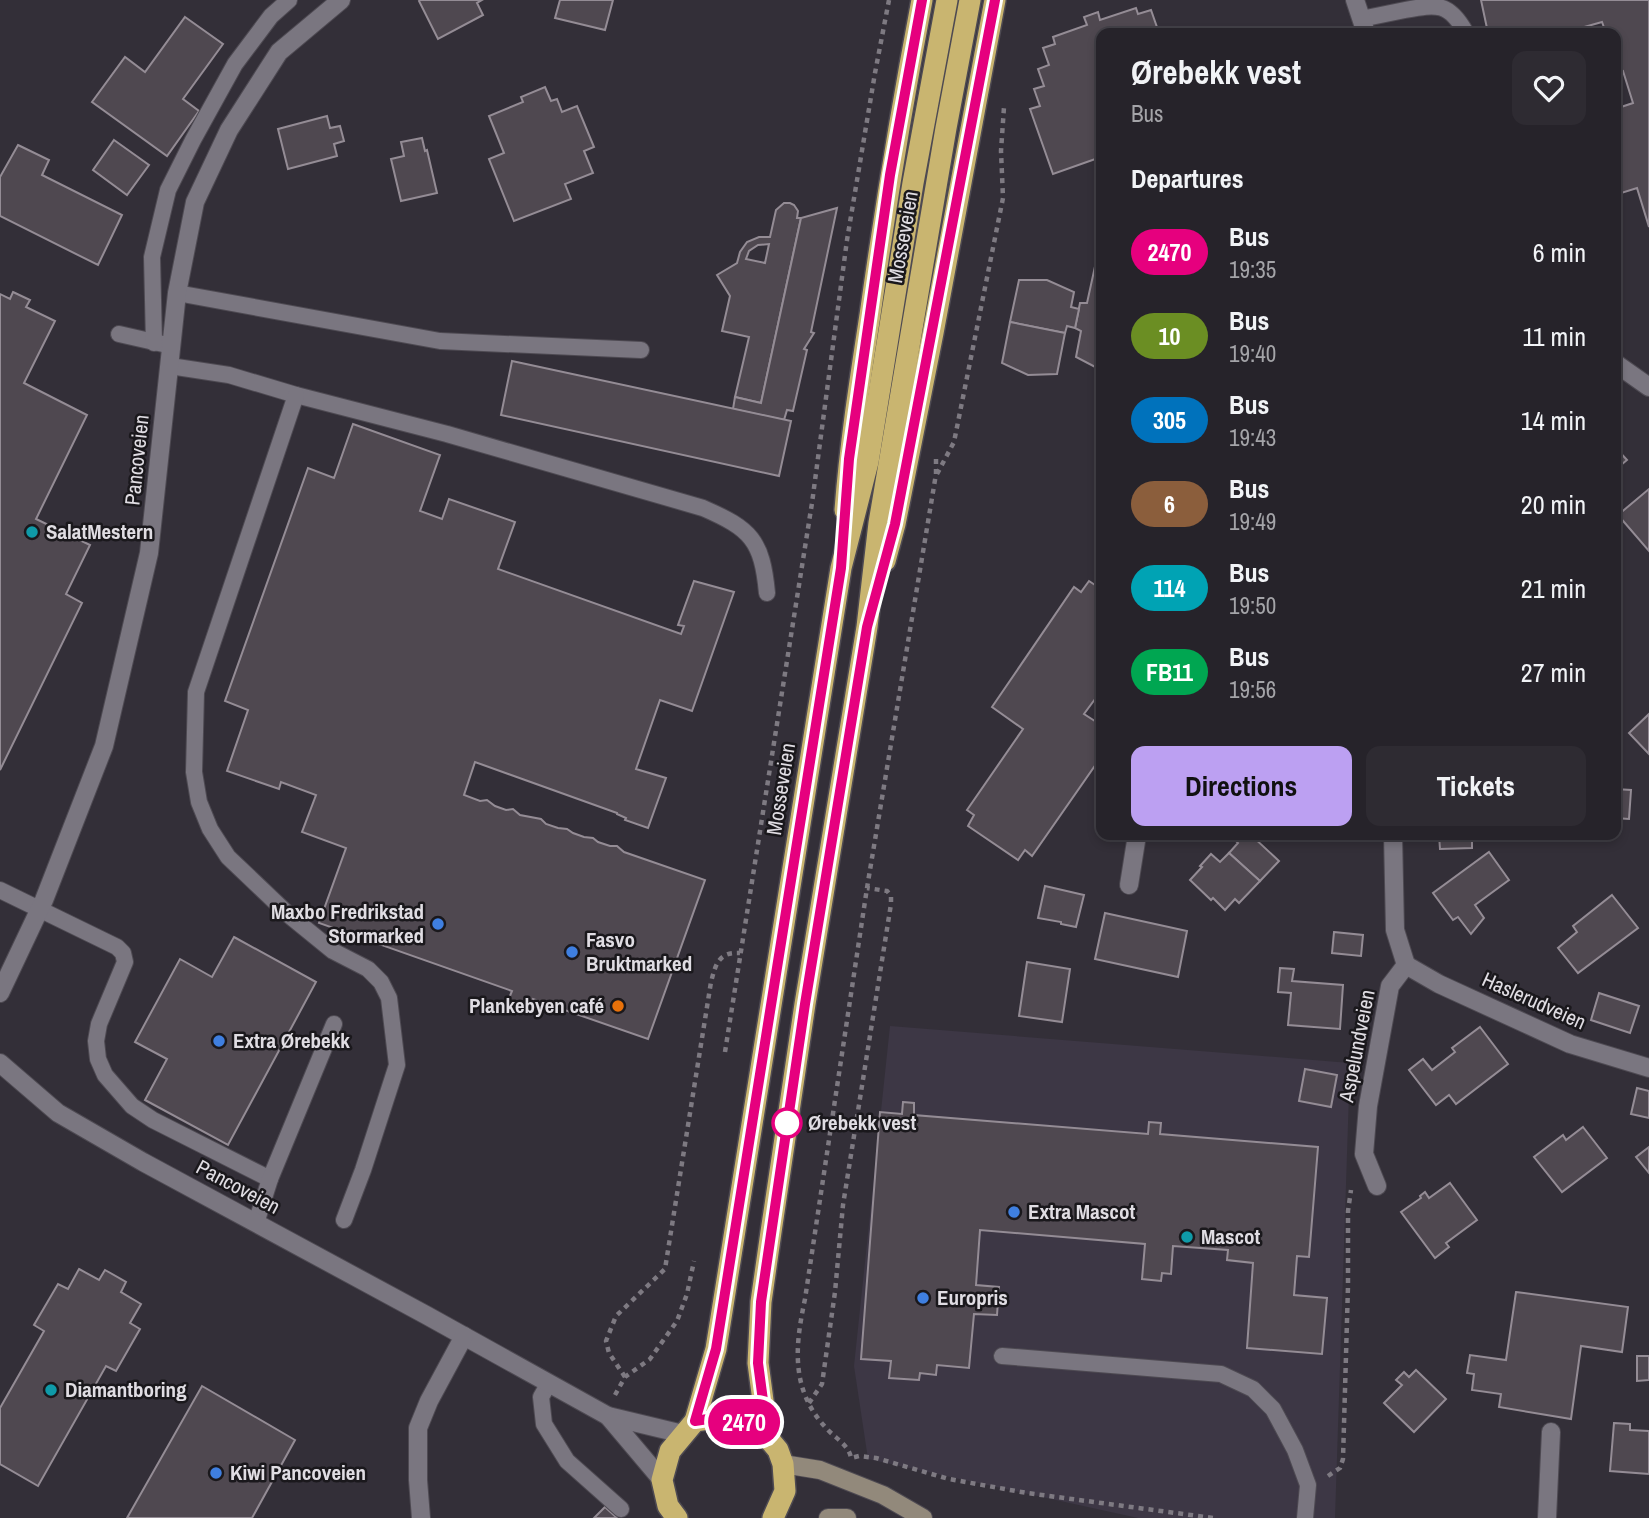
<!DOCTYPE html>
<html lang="en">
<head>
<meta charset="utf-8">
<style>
	body { margin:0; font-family:"Archivo Narrow",sans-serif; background:#2e2b32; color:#f1f3f6; height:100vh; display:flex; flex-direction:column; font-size:26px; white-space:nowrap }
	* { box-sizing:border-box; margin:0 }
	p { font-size:23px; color:#a4a4a8 }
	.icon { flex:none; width:38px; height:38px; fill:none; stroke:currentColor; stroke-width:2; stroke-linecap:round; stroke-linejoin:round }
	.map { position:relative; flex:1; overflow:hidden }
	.panel { position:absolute; left:1096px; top:28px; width:525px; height:812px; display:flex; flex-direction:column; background:#26232a; border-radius:14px; box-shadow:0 4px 10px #0003,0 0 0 2px #424047 }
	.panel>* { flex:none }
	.badge { padding:0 14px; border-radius:23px; font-size:24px; line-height:46px }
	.map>.badge { position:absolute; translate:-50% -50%; box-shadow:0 0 0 4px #fff }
	h2 { padding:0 35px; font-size:26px; line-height:63px }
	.round { display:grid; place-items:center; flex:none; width:74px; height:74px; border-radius:14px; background:#2e2b32 }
	.summary { display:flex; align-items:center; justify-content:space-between; height:119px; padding:0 35px }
	h1 { font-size:33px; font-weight:700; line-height:52px }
	.primary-button { display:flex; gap:14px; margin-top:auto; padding:14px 35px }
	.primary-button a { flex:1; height:80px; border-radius:14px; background:#bca0f2; color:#111; font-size:28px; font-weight:700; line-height:80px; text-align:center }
	.primary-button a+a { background:#2e2b32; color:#f1f3f6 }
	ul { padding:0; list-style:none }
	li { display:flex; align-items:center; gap:21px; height:84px; padding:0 35px }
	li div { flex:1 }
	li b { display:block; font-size:26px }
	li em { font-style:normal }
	li .badge { min-width:77px; font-weight:700; text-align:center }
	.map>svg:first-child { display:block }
</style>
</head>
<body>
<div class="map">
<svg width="1649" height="1518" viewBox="0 0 1649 1518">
	<rect width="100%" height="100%" fill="#332f38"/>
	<path fill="#3d3745" d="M890,1026l460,37 -15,455h-197l-270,-59 -14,-93z"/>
	<g fill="#4f4850" stroke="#948c95" stroke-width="2" fill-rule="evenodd">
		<path d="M420,0h62l-5,3 6,12 -45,24 -19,-38z"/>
		<path d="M560,0h53l-8,30 -50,-12z"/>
		<path d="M1481,0h168v227l-12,-39 -22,7v-72l2,-1 -2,-13 18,-6 -10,-32 -5,2 -3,-9v-31h-9l-4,-11 -39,11h-75z"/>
		<path d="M1136,8l2,6 13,-4 8,23h-58v124l-48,17 -23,-65 10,-3 -6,-17 10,-3 -6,-17 11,-4 -6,-17 12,-4 -2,-7 34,-12 -3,-8 14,-5 2,8z"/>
		<path d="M185,17l38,27 -40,55 16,12 -32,45 -75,-54 33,-45 20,15z"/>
		<path d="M545,87l6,14 6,-2 5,13 15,-6 17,41 -10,4 9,22 -28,11 6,15 -57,22 -25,-62 15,-6 -15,-37 34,-14 -2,-5z"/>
		<path d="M327,116l3,12 10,-2 4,15 -10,3 3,12 -49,13 -10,-40z"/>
		<path d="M422,138l3,13 2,-1 10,43 -36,8 -10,-42 13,-3 -3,-14z"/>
		<path d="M114,140l35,25 -22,30 -34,-25z"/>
		<path d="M18,145l31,15 -7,15 80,40 -24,50 -98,-49v-39z"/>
		<path d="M784,203h6l4,2 4,6 -1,7h4l-40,185 -26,-6 14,-60 -27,-6 8,-35 -13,-21 20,-12 3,-11 7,-10 12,-5h11l6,-27zM769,244l-4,19 -19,-4 3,-8 9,-6z"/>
		<path d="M837,208l-26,124 3,1 -10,16 3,1 -14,61 -6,-1 -3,10 -51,-11 2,-12 26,6 40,-185z"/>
		<path d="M1101,239v131l-25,-13 5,-26 -6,-3 5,-25h7z"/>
		<path d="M1019,280h28l27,12 -3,15 8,2 -4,19 -8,-2 -2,7 -55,-11z"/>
		<path d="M13,292l17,8 -4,7 29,14 -31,62 63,32 -51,104 54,26 -24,49 16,9 -82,167v-476l10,5z"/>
		<path d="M1010,322l55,11 -8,41 -29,1 -26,-12z"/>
		<path d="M512,361l279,60 -12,55 -278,-61z"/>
		<path d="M353,424l87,31 -20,56 22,8 7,-20 66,23 -17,47 183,65 3,-8 -6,-1 16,-44 40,11 -42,119 -32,-11 -24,69 30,9 -18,50 -23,-8 1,-2 -9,-4v-1l-142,-51 -11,33 16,6 7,-1 8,6 11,4 7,-1 7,6 21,4 5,5 12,4 9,1 6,4 11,4 9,1 5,4 12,4h7l7,6 81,28 -57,159 -115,-40 -4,11 -12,-3 -10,-4 5,-12 -193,-68 27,-75 -44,-16 14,-37 -35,-13 -2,7 -52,-18 21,-61 -23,-9 83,-233 26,10z"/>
		<path d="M1615,447l12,13 -12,10z"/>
		<path d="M1649,489v62l-31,-36z"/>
		<path d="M1089,581l12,8v102l-17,23 17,11v32l-69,99 -7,-6 -7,10 -50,-34 6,-11 -7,-5 56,-81 -31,-22 82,-120 7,5z"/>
		<path d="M1649,714v40l-20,-21z"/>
		<path d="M1615,789l16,1 -2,29 -14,-1z"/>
		<path d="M1230,835h21l28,26 -19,20 -31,-28 9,-10z"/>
		<path d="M1439,835h33v13l-32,1z"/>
		<path d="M1489,852l20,28 -34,25 9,13 -13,16 -13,-17 -5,3 -20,-27z"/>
		<path d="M1229,853l31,28 -21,22 -4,-4 -10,11 -12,-12 -2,2 -21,-20 12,-13 -2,-1 11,-12 9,8z"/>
		<path d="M1045,886l39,9 -8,32 -15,-3v-2l-23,-4z"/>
		<path d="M1612,895l26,33 -60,45 -20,-25 19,-16 -4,-6z"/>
		<path d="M1105,913l82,18 -9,46 -83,-18z"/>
		<path d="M1334,932l29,3 -2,21 -29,-3z"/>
		<path d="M234,937l82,45 -88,163 -83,-45 22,-41 -32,-17 45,-83 32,18z"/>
		<path d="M1027,962l43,7 -8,53 -43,-6z"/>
		<path d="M1280,968l14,1 -2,12 51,4 -3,44 -52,-4 3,-32 -13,-1z"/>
		<path d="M1599,993l40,13 -9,27 -39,-13z"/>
		<path d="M1480,1027l28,37 -52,40 -7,-9 -13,10 -27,-35 14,-11 9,11 23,-18 -3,-4z"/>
		<path d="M1305,1069l32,6 -6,32 -32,-6z"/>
		<path d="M1637,1088l12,3v27l-18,-4z"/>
		<path d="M903,1102l11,1v12l234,19 1,-12 12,1 -1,11 158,13 -9,110 -12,-1 -3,39 33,3 -5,56 -75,-6 6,-85 -26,-3 1,-10 -55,-4 -2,28 -9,-1 -1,8 -19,-2 3,-35 -165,-14 -4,55 23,2 -2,28 -23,-1 -5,54 -32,-3 -1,10 -16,-2 -1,7 -30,-2 2,-17 -30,-2 19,-247 22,2z"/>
		<path d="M1583,1127l24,31 -45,34 -28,-35 29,-22 3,5z"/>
		<path d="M1649,1147v26l-13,-16z"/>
		<path d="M1450,1183l27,37 -31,23 3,4 -14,11 -34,-46 20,-14 -1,-2 5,-4 4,6z"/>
		<path d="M79,1269l20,11 6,-10 21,12 -5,10 20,12 -11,19 10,6 -24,42 -10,-5 -68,120 -38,-22v-56l44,-77 -10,-6 24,-41 10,5z"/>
		<path d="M1516,1292l112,15 -6,45 -41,-6 -10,73 -72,-12 2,-13 -29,-4 2,-16 -7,-1 3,-18 36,5z"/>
		<path d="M1637,1356h12v24l-12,1z"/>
		<path d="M1416,1370l30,29 -32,33 -30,-29 18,-18 -6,-5 8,-8 5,5z"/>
		<path d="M202,1386l93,54 -43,78h-125z"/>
		<path d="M1614,1423l16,1v6l19,1v43l-39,-3z"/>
		<path d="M605,1507l12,11h-23z"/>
	</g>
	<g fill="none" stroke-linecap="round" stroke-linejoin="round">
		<g stroke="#4e4a52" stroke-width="18">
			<g id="lane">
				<path d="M1361,19c15,-3 30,-6 44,-9 32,-6 44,-8 61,23"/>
				<path d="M177,293l263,48 201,9"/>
				<path d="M119,334l44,10"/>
				<path d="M154,343l-2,-86 16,-67 25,-50 42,-76 36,-48 18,-16"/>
				<path d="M170,366l59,9 67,20 151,39 256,74c48,21 59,32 64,85"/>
				<path d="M296,395l-100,297 -2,80 5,30 11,27 18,28 62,59 43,35 35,18 13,13 8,16 8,67 -34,105 -19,50"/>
				<path d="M0,890l117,57 6,6 2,9 -26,62 -3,17 2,18 7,16 27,31 21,14 117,59"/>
				<path d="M256,1223l14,-44 64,-155"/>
				<path d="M1002,1356l219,18 32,15 20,20 22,41 13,35 -3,33"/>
				<path d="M549,1383l-8,14 3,27 23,37 54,48"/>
			</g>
		</g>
		<g stroke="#4e4a52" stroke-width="20">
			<g id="street">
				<path d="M1355,0l11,33"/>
				<path d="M1615,363l34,24"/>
				<path d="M1129,885l8,-50"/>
				<path d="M1406,965l33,19 131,60 79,24"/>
				<path d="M0,993l44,-93 60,-154 45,-193 28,-260 18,-91 34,-72 50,-78 62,-52"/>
				<path d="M0,1063l58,50 85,49 283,153 182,101 75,18"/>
				<path d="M1377,1186l-13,-32 4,-48 22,-120 16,-21 -11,-35 -2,-95"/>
				<path d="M608,1416l54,64"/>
				<path d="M421,1518l-3,-38v-52l11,-27 35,-65"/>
				<path d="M1547,1518l4,-86"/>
			</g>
		</g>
		<g stroke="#4e4a52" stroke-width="20">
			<g id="secondary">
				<path d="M783,1464l37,6 63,25 40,23"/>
				<path d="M828,1518h19"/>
			</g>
		</g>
		<g stroke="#4e4a52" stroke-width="24">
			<g id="highway">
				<path d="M845,510c5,-66 15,-130 25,-195 15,-106 32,-210 52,-315"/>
				<path d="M885,561l10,-37 38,-191 62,-333"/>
				<path d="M695,1421l21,-72 125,-781 27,-106 45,-279 34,-183"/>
				<path d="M768,1438l-10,-75 3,-61 10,-70 34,-228 62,-377 12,-104 67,-395 24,-128"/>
				<path d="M677,1518l-9,-12 -6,-26 8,-29 25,-30 26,-4 22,5 25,16 10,12 5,14 2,27 -12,27"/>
			</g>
		</g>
		<g stroke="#7e7a82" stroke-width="4.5" stroke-dasharray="5 5" stroke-linecap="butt">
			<path d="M936,459v15l-69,414 -62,411c-10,47 -15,91 22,130 8,9 22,16 24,29l8,-2 17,2 73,21 78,14 186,25"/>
			<path d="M937,474l17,-32 49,-244 -2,-47 3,-44"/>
			<path d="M725,1052l87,-549 35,-263 28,-167 14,-73"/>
			<path d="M625,1377l-16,-24 -3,-12 10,-25 49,-47 46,-287c5,-19 8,-30 29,-29"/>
			<path d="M615,1395l10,-18 25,-18 27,-38 10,-27 7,-33"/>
			<path d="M809,1403l13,-19 13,-92 8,-87 48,-301v-8l-4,-5 -20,-3"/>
			<path d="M1328,1476l12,-8 3,-9 5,-173v-75l3,-21"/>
		</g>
		<use href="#lane" stroke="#7a7680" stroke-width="16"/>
		<use href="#street" stroke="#7a7680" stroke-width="18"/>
		<use href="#secondary" stroke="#92897b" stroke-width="18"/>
		<use href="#highway" stroke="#c9b570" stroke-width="21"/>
	</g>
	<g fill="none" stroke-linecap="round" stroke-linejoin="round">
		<g stroke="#fff" stroke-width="16">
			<path id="line" d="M922,0l-32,175 -41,284 -8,109 -125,781 -21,72 26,-4 22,5 25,16 -10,-75 3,-61 44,-298 62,-377 28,-103 100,-524"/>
		</g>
		<use href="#line" stroke="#e6007e" stroke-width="10"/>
	</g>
	<g fill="#0f9aa8" stroke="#1a181c" stroke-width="2.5">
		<circle cx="32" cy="532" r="7"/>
		<circle cx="1187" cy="1237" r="7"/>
		<circle cx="51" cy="1390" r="7"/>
	</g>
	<g fill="#3f7fe0" stroke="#1a181c" stroke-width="2.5">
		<circle cx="438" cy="924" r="7"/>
		<circle cx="572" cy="952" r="7"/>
		<circle cx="219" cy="1041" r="7"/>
		<circle cx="1014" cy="1212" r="7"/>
		<circle cx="923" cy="1298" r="7"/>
		<circle cx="216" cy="1473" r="7"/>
	</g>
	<circle fill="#e8710a" stroke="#1a181c" stroke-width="2.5" cx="618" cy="1006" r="7"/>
	<circle fill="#fff" stroke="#e6007e" stroke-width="3.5" cx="787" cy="1123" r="14"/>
	<g text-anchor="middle" stroke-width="5" stroke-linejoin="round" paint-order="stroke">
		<g font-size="21" fill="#e0dde3" stroke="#1a181c">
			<text transform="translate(903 237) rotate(-80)" y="7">Mosseveien</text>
			<text transform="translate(137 460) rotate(-84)" y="7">Pancoveien</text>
			<text transform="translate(781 789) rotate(-81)" y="7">Mosseveien</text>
			<text transform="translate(1534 1001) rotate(24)" y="7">Haslerudveien</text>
			<text transform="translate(1357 1046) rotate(-79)" y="7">Aspelundveien</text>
			<text transform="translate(238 1187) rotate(28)" y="7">Pancoveien</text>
		</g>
		<g font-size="21" font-weight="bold" fill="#e0dde3" stroke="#1a181c" text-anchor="start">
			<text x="46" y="539">SalatMestern</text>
			<text x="424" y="919" text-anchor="end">Maxbo Fredrikstad<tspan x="424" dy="24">Stormarked</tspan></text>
			<text x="586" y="947">Fasvo<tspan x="586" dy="24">Bruktmarked</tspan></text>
			<text x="604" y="1013" text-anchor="end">Plankebyen café</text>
			<text x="233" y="1048">Extra Ørebekk</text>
			<text x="1028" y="1219">Extra Mascot</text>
			<text x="1201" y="1244">Mascot</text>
			<text x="937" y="1305">Europris</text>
			<text x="65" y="1397">Diamantboring</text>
			<text x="230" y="1480">Kiwi Pancoveien</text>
		</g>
		<g font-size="21" font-weight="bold" fill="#e0dde3" stroke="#1a181c" text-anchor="start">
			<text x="808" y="1130">Ørebekk vest</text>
		</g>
	</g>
</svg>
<b class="badge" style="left:744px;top:1422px;background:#e6007e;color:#fff">2470</b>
<section class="panel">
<div class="summary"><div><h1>Ørebekk vest</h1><p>Bus</p></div><a class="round"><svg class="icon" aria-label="heart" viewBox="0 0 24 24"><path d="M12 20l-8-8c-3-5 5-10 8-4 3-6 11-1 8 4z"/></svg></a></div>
<h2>Departures</h2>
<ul>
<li><span class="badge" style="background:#e6007e;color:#fff">2470</span><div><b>Bus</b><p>19:35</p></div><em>6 min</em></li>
<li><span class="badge" style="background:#6b8e23;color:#fff">10</span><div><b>Bus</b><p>19:40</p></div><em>11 min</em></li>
<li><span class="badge" style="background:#0072bc;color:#fff">305</span><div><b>Bus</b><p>19:43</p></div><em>14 min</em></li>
<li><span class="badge" style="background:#8b5e3c;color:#fff">6</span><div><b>Bus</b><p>19:49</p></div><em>20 min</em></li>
<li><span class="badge" style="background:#00a3b4;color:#fff">114</span><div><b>Bus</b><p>19:50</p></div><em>21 min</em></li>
<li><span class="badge" style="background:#00a651;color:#fff">FB11</span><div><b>Bus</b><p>19:56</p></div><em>27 min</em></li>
</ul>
<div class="primary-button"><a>Directions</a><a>Tickets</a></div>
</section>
</div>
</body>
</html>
